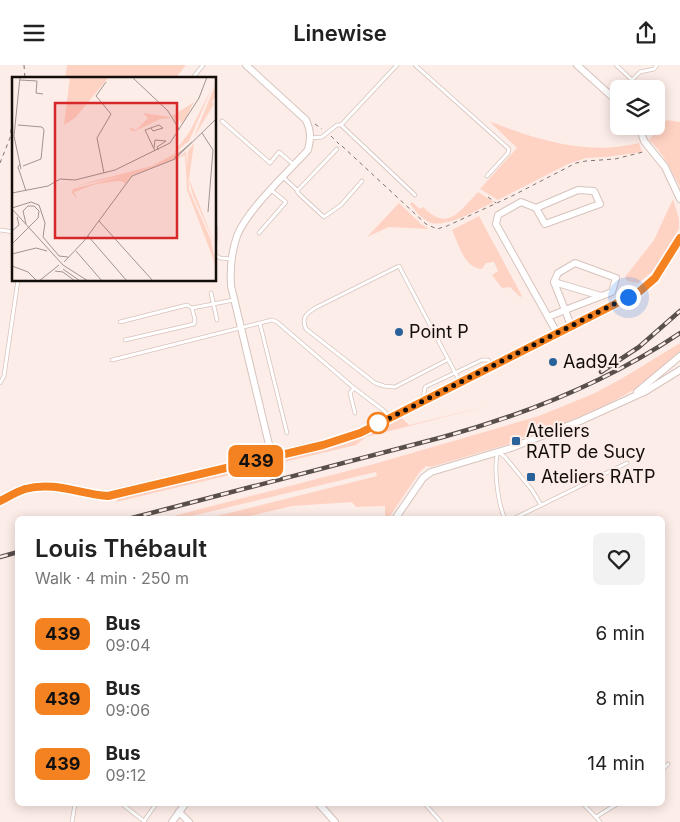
<!DOCTYPE html>
<html lang="en">
<head>
<meta charset="utf-8">
<style>
	body { margin:0; font-family:Inter,sans-serif; background:#f2f2f2; color:#222; height:100vh; display:flex; flex-direction:column; font-size:19px; white-space:nowrap }
	* { box-sizing:border-box; margin:0 }
	p { font-size:16px; color:#767676 }
	.icon { flex:none; width:28px; height:28px; fill:none; stroke:currentColor; stroke-width:2; stroke-linecap:round; stroke-linejoin:round }
	.map { position:relative; flex:1; overflow:hidden }
	.sheet { position:absolute; left:15px; top:451px; width:650px; height:290px; display:flex; flex-direction:column; background:#fff; border-radius:8px; box-shadow:0 2px 12px #0003 }
	.sheet>* { flex:none }
	.badge { padding:0 10px; border-radius:8px; font-size:18px; line-height:32px }
	.fabs { position:absolute; left:610px; top:15px; display:grid; gap:10px }
	.fabs a { display:grid; place-items:center; width:55px; height:55px; border-radius:8px; background:#fff; box-shadow:0 2px 12px #0003; font-size:25px }
	.you { position:absolute; width:25px; height:25px; margin:-12px; border:4px solid #fff; border-radius:50%; background:#1a73e8; box-shadow:0 0 0 8px #1a73e833 }
	.map>.badge { position:absolute; translate:-50% -50%; box-shadow:0 0 0 2px #fff }
	.round { display:grid; place-items:center; flex:none; width:52px; height:52px; border-radius:8px; background:#f2f2f2 }
	.summary { display:flex; align-items:center; justify-content:space-between; height:85px; padding:0 20px }
	h1 { font-size:24px; font-weight:600; line-height:38px }
	ul { padding:0; list-style:none }
	li { display:flex; align-items:center; gap:15px; height:65px; padding:0 20px }
	li div { flex:1 }
	li b { display:block; font-size:19px }
	li em { font-style:normal }
	li .badge { min-width:55px; font-weight:700; text-align:center }
	header { display:flex; justify-content:space-between; align-items:center; height:65px; padding:0 20px; background:#fff; font-size:22px; font-weight:600 }
	.map>svg:first-child { display:block }
</style>
</head>
<body>
<header><svg class="icon" aria-label="menu" viewBox="0 0 24 24"><path d="M4 6h16M4 12h16M4 18h16"/></svg>Linewise<svg class="icon" aria-label="share" viewBox="0 0 24 24"><path d="M12 15V3M7 8l5-5 5 5M5 13v7h14v-7"/></svg></header>
<div class="map">
<svg width="680" height="757" viewBox="0 0 680 757">
	<rect width="100%" height="100%" fill="#fdede8"/>
	<g fill="#ffd3c4">
		<path d="M67,0h119l-11,14h-110z"/>
		<path d="M667,55l13,2v65c-9,-17 -16,-33 -31,-47z"/>
		<path d="M489,56c48,19 99,35 150,22l3,9 -36,5 -20,1 -18,6 -70,36 -18,-11 37,-41z"/>
		<path d="M478,127l16,10c-16,7 -51,29 -67,19 -7,-4 -12,-11 -17,-17l2,-2 8,7 3,-2c25,25 36,5 55,-15z"/>
		<path d="M673,134l6,20v10l-27,43 -14,11 -11,-2 -2,-4 29,-37z"/>
		<path d="M399,138l22,21 7,4 -1,1 -38,-2 -22,10z"/>
		<path d="M479,151l43,80 -2,1 -10,-10 -8,1 -10,-13 6,-4 -4,-9 -8,1 -4,6c-18,-1 -23,-24 -30,-39z"/>
		<path d="M680,278v11l-34,29 -43,24 -75,31 -1,-2 -18,6v2l-78,23 -5,-1 -7,7 -31,46h-3v-13l-29,1 -4,-5 -60,4 -55,13h-32l172,-43 -1,-4 -197,47h-17l212,-55 165,-48 56,-23 26,-14z"/>
		<path d="M491,340l-125,32 -10,8 -240,57 2,-3 227,-55 56,-27 8,8z"/>
	</g>
	<g fill="none" stroke-linecap="round" stroke-linejoin="round">
		<g stroke="#d6c3bd" stroke-width="4.5">
			<g id="lane">
				<path d="M415,0l94,84 -1,4 -21,23"/>
				<path d="M616,0l16,15 8,-8 14,-3 3,-4"/>
				<path d="M192,14l11,-14"/>
				<path d="M222,56l48,42 9,-11 14,12"/>
				<path d="M341,60l56,-60"/>
				<path d="M311,73l11,-1 15,-12h4l74,70"/>
				<path d="M337,84l-40,42 2,3 25,23 17,-12 21,-24"/>
				<path d="M283,112l14,13"/>
				<path d="M0,165l14,2"/>
				<path d="M259,168l27,-31 -15,-12"/>
				<path d="M215,178l1,-15"/>
				<path d="M215,190l5,3 11,1"/>
				<path d="M211,228l6,27"/>
				<path d="M120,257l67,-17 5,3 42,-8"/>
				<path d="M260,259l27,109"/>
				<path d="M125,275l69,-16 1,-4 -3,-12"/>
				<path d="M112,295l160,-40 5,2 77,66 29,22 6,7"/>
				<path d="M447,295l-52,27 -11,-1 -9,-3 -69,-54c-5,-11 0,-15 9,-21l84,-42 61,116"/>
				<path d="M0,318l4,-7 14,-96"/>
				<path d="M354,323l-4,5 5,20"/>
				<path d="M423,334l2,-12 57,-27h6l4,5"/>
				<path d="M505,454c-7,-15 -12,-52 -7,-67l7,5 27,33 9,15"/>
				<path d="M513,454l114,-56"/>
				<path d="M662,705l6,-6"/>
				<path d="M122,739l23,18"/>
				<path d="M425,739l16,18"/>
				<path d="M583,739l13,13 21,-13"/>
				<path d="M596,752l4,5"/>
				<path d="M144,756l12,-17"/>
				<path d="M72,757l3,-18"/>
			</g>
		</g>
		<g stroke="#d6c3bd" stroke-width="8">
			<g id="street">
				<path d="M246,0l60,55c5,11 5,18 2,30 -20,22 -61,60 -71,86 -6,17 -7,33 -6,50l41,171"/>
				<path d="M577,0l42,38"/>
				<path d="M639,61l5,15 21,26 15,32"/>
				<path d="M536,143l9,16 55,-20 -6,-13 -16,-1 -42,18 -15,-6 -23,13 -2,9 61,109"/>
				<path d="M554,217l47,14"/>
				<path d="M548,252l17,-7 -11,-28 4,-9 17,-10 41,15 -4,14 -47,18 6,16"/>
				<path d="M637,327l43,-36"/>
				<path d="M0,436c8,-4 16,-9 25,-12 29,-8 55,5 83,7l215,-51 36,-12 280,-141 16,-14 25,-40"/>
				<path d="M395,454l28,-41 8,-6 80,-24 69,-27 66,-30 34,-21"/>
				<path d="M319,739l16,18"/>
				<path d="M179,747l10,10"/>
				<path d="M172,757l13,-18"/>
			</g>
		</g>
		<g stroke="#7e736f" stroke-width="1" stroke-dasharray="4 4" stroke-linecap="butt">
			<path d="M24,0l1,14"/>
			<path d="M315,59l7,5"/>
			<path d="M331,71l8,8"/>
			<path d="M342,81l84,78 11,5 10,-3 65,-30 64,-33 10,-2 29,-2 28,-7"/>
			<path d="M0,98l10,-25 4,-32"/>
			<path d="M488,132l8,6"/>
		</g>
		<use href="#lane" stroke="#fff" stroke-width="3"/>
		<use href="#street" stroke="#fff" stroke-width="6"/>
		<g stroke="#584f4b" stroke-width="4.5">
			<g id="rail">
				<path d="M601,307l38,-25 41,-36"/>
				<path d="M128,454l315,-82c84,-23 164,-55 237,-104"/>
				<path d="M0,492l18,-5"/>
			</g>
		</g>
		<use href="#rail" stroke="#fdede8" stroke-width="2.5" stroke-dasharray="8" stroke-linecap="butt"/>
	</g>
	<g fill="none" stroke-linecap="round" stroke-linejoin="round">
		<g stroke="#fff" stroke-width="11">
			<path id="line" d="M0,436c8,-4 16,-9 25,-12 29,-8 55,5 83,7l215,-51 37,-12 16,-8 263,-133 16,-14 25,-40"/>
		</g>
		<use href="#line" stroke="#f58220" stroke-width="8"/>
		<path stroke="#140e0b" stroke-width="5" stroke-dasharray="0 9" d="M378,358l-2,2 252,-128"/>
	</g>
	<g fill="#29629a" stroke="#fdede8" stroke-width="2">
		<circle cx="399" cy="267" r="5"/>
		<circle cx="553" cy="297" r="5"/>
		<rect x="511" y="371" width="10" height="10" rx="2.5"/>
		<rect x="526" y="407" width="10" height="10" rx="2.5"/>
	</g>
	<circle fill="#fff" stroke="#f58220" stroke-width="2.5" cx="378" cy="358" r="10"/>
	<g text-anchor="middle" stroke-width="4.5" stroke-linejoin="round" paint-order="stroke">
		<g font-size="18" fill="#140e0b" stroke="#fdede8" text-anchor="start">
			<text x="409" y="273">Point P</text>
			<text x="563" y="303">Aad94</text>
			<text x="526" y="372">Ateliers<tspan x="526" dy="21">RATP de Sucy</tspan></text>
			<text x="541" y="418">Ateliers RATP</text>
		</g>
	</g>
	<g transform="translate(12 12)">
		<rect width="204" height="204" fill="#fdede8"/>
		<path d="M58,0h39l-34,41 -11,7zM204,6v12l-4,7 2,2 -20,33zM200,11l-23,53 -15,12 16,-22zM182,25l-8,16 -5,6 -1,-5 -2,6 -6,-9zM131,36l27,4v1l-10,1 -25,12h-3l-3,-4 7,3 12,-12zM182,66l-5,36 27,68 -23,-52 -6,-21 1,-23zM170,73l-7,9 -43,16 -8,10v-3l-6,-1 -22,3 -22,8 3,7 -5,-6 1,-4 50,-13 -48,10 77,-20zM174,74l3,39 22,50 5,26 -29,-76 -2,-35 -8,4z" fill="#ffd3c4"/>
		<path fill="none" stroke="#a09490" stroke-width="1" d="M8,0l-6,59 7,33M120,0l36,34 11,18M8,3l17,1 -1,12 7,1M6,48l24,2 2,3 -3,29 -18,7M139,51l2,3 10,-3 -4,-3 -14,5 10,21M190,56l11,17 -5,62M142,71l1,-8 11,1 -9,6 1,3M162,81l18,-16M8,87l-2,3 8,24M92,96l-7,-35 14,-24 -15,-18 10,-14M0,116l36,-7 12,-7 15,1 40,-10 55,-27 29,-45 8,-21M0,131l19,-6 8,3 6,18 -2,14 16,19 9,1M0,132l51,56 25,16M87,144l54,60M0,154l7,-6 -2,-8M76,159l39,45M0,167l26,-26 1,-7 -5,-5h-6l-5,5 3,13M64,174l26,30M0,177l24,-6 11,3M52,185l20,-21 48,-65 43,-17 41,-40M0,189l16,6 9,9M51,192l17,12M43,194l8,1 12,9M27,204l20,-16"/>
		<path fill="#d62828" fill-opacity="0.15" stroke="#d62828" stroke-width="2.5" d="M43,26h122v135h-122z"/>
		<rect width="204" height="204" fill="none" stroke="#140e0b" stroke-width="2.5"/>
	</g>
</svg>
<div class="fabs">
<a><svg class="icon" aria-label="layers" viewBox="0 0 24 24"><path d="M12 4l9 5-9 5-9-5zM3 14l9 5 9-5"/></svg></a>
</div>
<div class="you" style="left:628px;top:232px"></div>
<b class="badge" style="left:256px;top:396px;background:#f58220;color:#111">439</b>
<section class="sheet">
<div class="summary"><div><h1>Louis Thébault</h1><p>Walk · 4 min · 250 m</p></div><a class="round"><svg class="icon" aria-label="heart" viewBox="0 0 24 24"><path d="M12 20l-8-8c-3-5 5-10 8-4 3-6 11-1 8 4z"/></svg></a></div>
<ul>
<li><span class="badge" style="background:#f58220;color:#111">439</span><div><b>Bus</b><p>09:04</p></div><em>6 min</em></li>
<li><span class="badge" style="background:#f58220;color:#111">439</span><div><b>Bus</b><p>09:06</p></div><em>8 min</em></li>
<li><span class="badge" style="background:#f58220;color:#111">439</span><div><b>Bus</b><p>09:12</p></div><em>14 min</em></li>
</ul>
</section>
</div>
</body>
</html>
